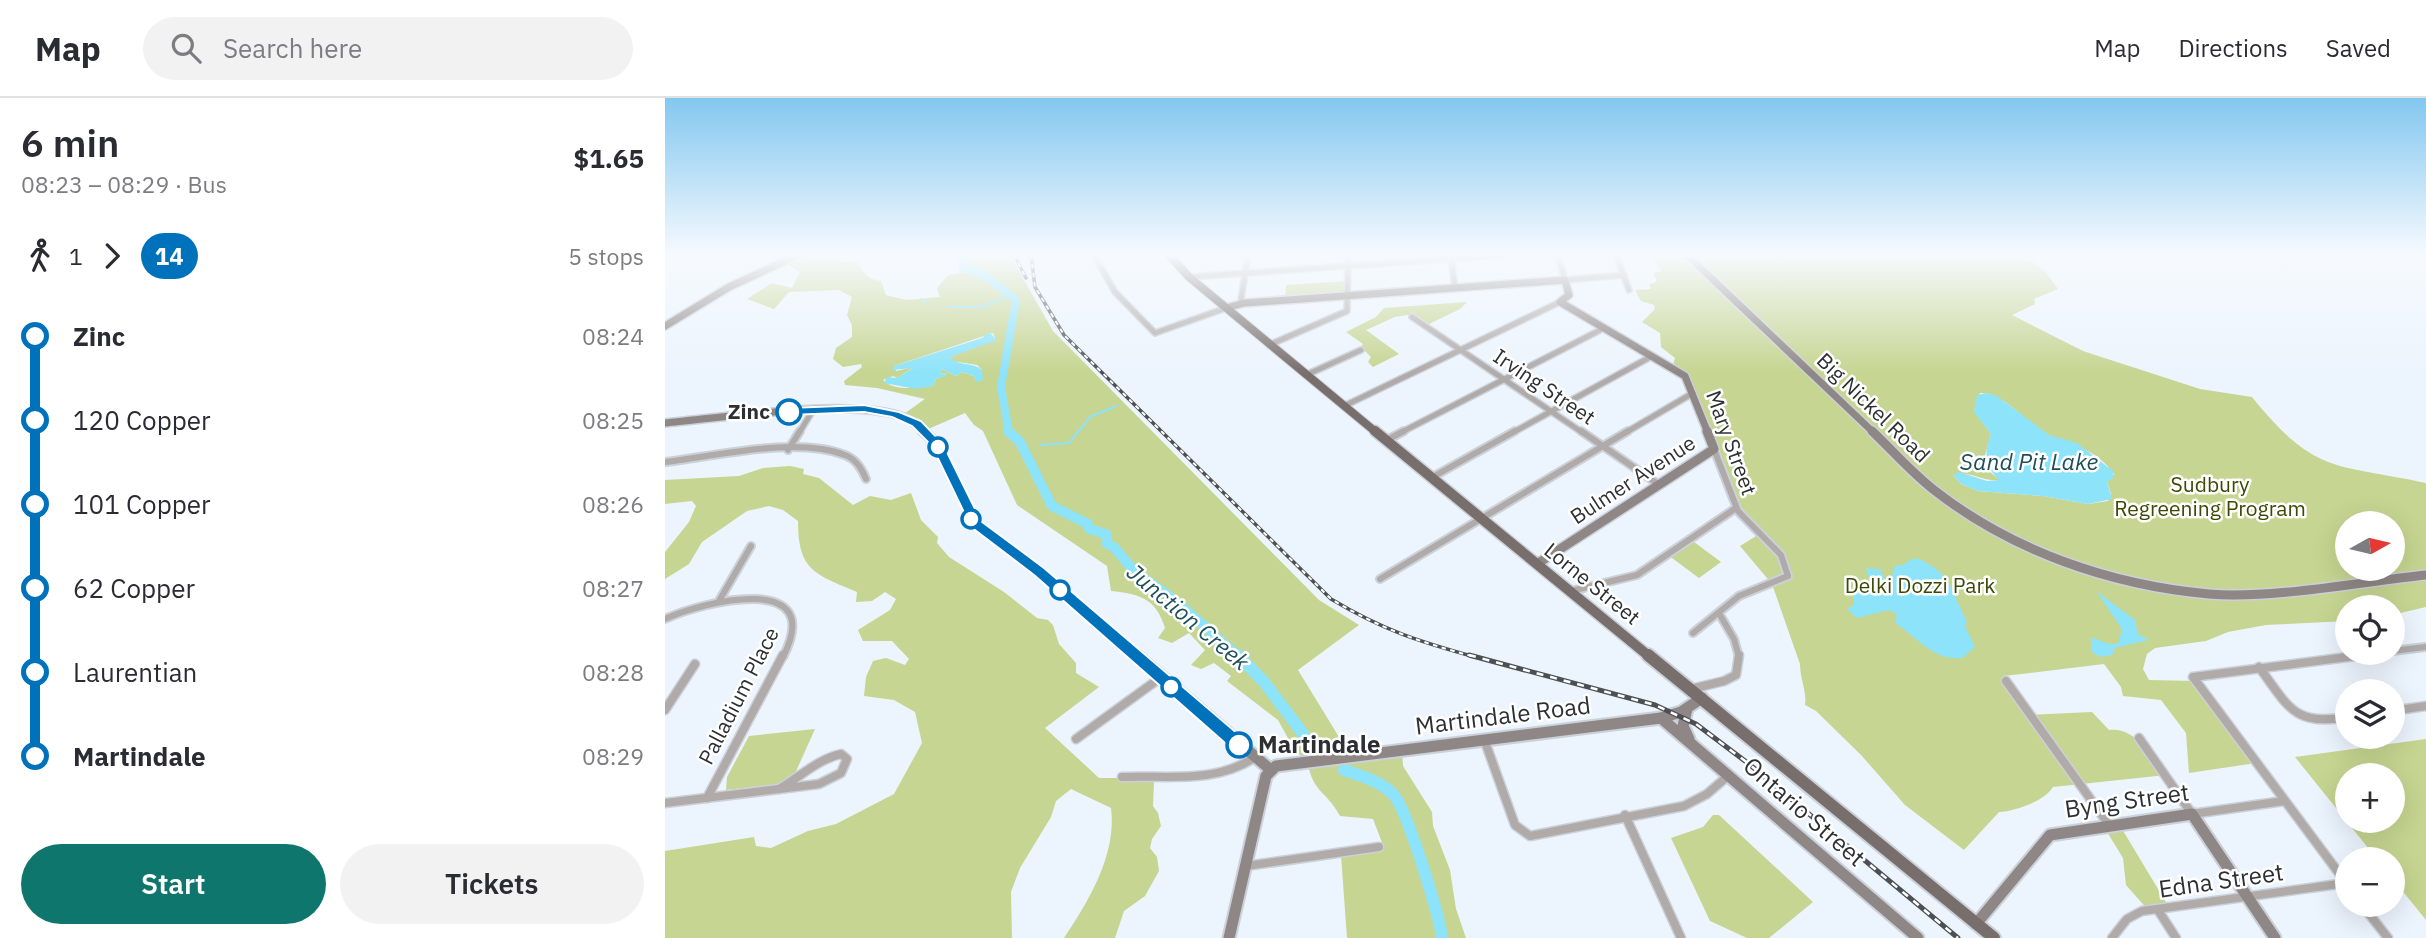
<!DOCTYPE html>
<html lang="en">
<head>
<meta charset="utf-8">
<style>
	body { margin:0; font-family:"IBM Plex Sans",sans-serif; background:#f2f2f3; color:#2b2b33; height:100vh; display:flex; flex-direction:column; font-size:26px; white-space:nowrap }
	* { box-sizing:border-box; margin:0 }
	p { font-size:23px; color:#7c7c81 }
	.icon { flex:none; width:38px; height:38px; fill:none; stroke:currentColor; stroke-width:2; stroke-linecap:round; stroke-linejoin:round }
	.map { position:relative; flex:1; overflow:hidden }
	.panel { display:flex; flex-direction:column; background:#fff; width:665px }
	.panel>* { flex:none }
	.badge { padding:0 14px; border-radius:23px; font-size:24px; line-height:46px }
	.needle { width:46px; rotate:82deg }
	.tools { position:absolute; left:1670px; top:413px; display:grid; gap:14px }
	.tools a { display:grid; place-items:center; width:70px; height:70px; border-radius:50%; background:#fff; box-shadow:0 7px 28px #0002; font-size:35px }
	.map>.badge { position:absolute; translate:-50% -50%; box-shadow:0 0 0 4px #fff }
	.legs { display:flex; align-items:center; gap:10px; height:77px; padding:0 21px; font-size:23px }
	.legs p { margin-inline-start:auto }
	.headline { display:flex; align-items:center; justify-content:space-between; height:119px; padding:0 21px }
	h1 { font-size:38px; font-weight:600; line-height:52px }
	.primary-button { display:flex; gap:14px; margin-top:auto; padding:14px 21px }
	.primary-button a { flex:1; height:80px; border-radius:42px; background:#0f766e; color:#fff; font-size:28px; font-weight:600; line-height:80px; text-align:center }
	.primary-button a+a { background:#f2f2f3; color:#2b2b33 }
	ul { padding:0 21px; list-style:none }
	li { display:flex; align-items:center; gap:24px; height:84px; font-size:26px }
	li i { display:grid; place-items:center; width:10px; height:100%; margin:0 9px; background:currentColor }
	li i::after { content:''; width:18px; height:18px; margin:-9px; border:5px solid; border-radius:50%; background:#fff }
	li p { margin-inline-start:auto }
	li:first-child i { background:linear-gradient(#0000 50%,currentColor 0) }
	li:last-child i { background:linear-gradient(currentColor 50%,#0000 0) }
	header { display:flex; align-items:center; gap:42px; box-sizing:border-box; height:98px; padding:0 35px; background:#fff; border-bottom:2px solid #e1e1e2 }
	header strong { font-size:33px }
	nav { display:flex; gap:38px; margin-inline-start:auto; font-size:24px }
	.search { width:490px; height:63px; background:#f2f2f3; display:flex; align-items:center; gap:18px; box-sizing:border-box; padding:0 24px; border-radius:38px; color:#7c7c81; font-size:26px }
	main { display:flex; flex:1; min-height:0 }
	.map>svg:first-child { display:block }
</style>
</head>
<body>
<header>
<strong>Map</strong>
<div class="search"><svg class="icon" aria-label="search" viewBox="0 0 24 24"><circle cx="10" cy="10" r="6"/><path d="M15 15l6 6"/></svg>Search here</div>
<nav><a>Map</a><a>Directions</a><a>Saved</a></nav>
</header>
<main>
<section class="panel">
<div class="headline"><div><h1>6 min</h1><p>08:23 – 08:29 · Bus</p></div><b>$1.65</b></div>
<div class="legs"><svg class="icon" aria-label="walk" viewBox="0 0 24 24"><circle cx="13" cy="4" r="2"/><path d="M13 8l-2 6 4 7M11 14l-3 7M7 12l3-4h3l4 4"/></svg>1<svg class="icon" aria-label="forward" viewBox="0 0 24 24"><path d="M9 5l7 7-7 7"/></svg><b class="badge" style="background:#0072bc;color:#fff">14</b><p>5 stops</p></div>
<ul>
<li><i style="color:#0072bc"></i><b>Zinc</b><p>08:24</p></li>
<li><i style="color:#0072bc"></i><span>120 Copper</span><p>08:25</p></li>
<li><i style="color:#0072bc"></i><span>101 Copper</span><p>08:26</p></li>
<li><i style="color:#0072bc"></i><span>62 Copper</span><p>08:27</p></li>
<li><i style="color:#0072bc"></i><span>Laurentian</span><p>08:28</p></li>
<li><i style="color:#0072bc"></i><b>Martindale</b><p>08:29</p></li>
</ul>
<div class="primary-button"><a>Start</a><a>Tickets</a></div>
</section>
<div class="map">
<svg width="1761" height="840" viewBox="0 0 1761 840">
	<rect width="100%" height="100%" fill="#ecf4fd"/>
	<g fill="#c6d591" fill-rule="evenodd">
		<path d="M134,157h31l13,8 12,-4c9,12 10,20 26,22l5,14 20,5 34,-3 -3,-9 11,-13 18,-3 -2,-13 -6,-4h50l4,4 41,72 266,269 40,25 -61,45 52,85 52,-5 1,16 29,46 1,14 17,44 6,39 10,29h-119l-6,-83 42,-10 -10,-26 -33,-3c-14,-26 -27,-22 -33,-56l-12,-9 -17,-31 -51,-39 4,-5 -17,-13 -13,6 -10,-4 14,-15 -16,-17 -17,10 -14,-5 7,-10c-9,-29 -24,-34 -54,-37l-4,-25 -90,-61 -34,-74 -9,-6 -9,-12 -39,17 -25,-14 24,-17 -48,-11 -32,-3 -1,-4 18,-14 -1,-3 -18,3 -10,-8 3,-11 16,-11v-12l-5,-10 5,-18 -13,-7 -50,2 -15,17 -27,-10 25,-16 20,5 8,-16 -16,-10zM328,235l2,5 -45,19 2,4 25,4 5,5v6l-6,5 -2,-5 -12,-4 -6,4 -14,-7 -2,4 8,1 -12,5 -3,7c-16,0 -37,7 -50,-6l10,-4 4,2 17,-11 -18,4 -2,-5z"/>
		<path d="M984,157h375l22,17 12,17 -24,10 1,5 -23,11 71,36 117,38 52,8c64,79 83,66 174,86v124l-34,8v-8h-45v14l-81,4 -38,7 -22,9 -51,7 -8,6 -4,15 6,11 46,1 61,82 -67,10 -3,-40 -25,-33 -38,-4 -2,-9 -17,-23 -100,12 23,39 65,-3 17,18c27,-3 42,26 57,45l-113,12c-8,14 -38,24 -54,25l-35,38 -59,-45 -44,-50 -45,-44 -11,-6c2,-14 -5,-26 -5,-41l-28,-80 -32,-38 21,-13 -19,-17 -50,-128 -20,-20 3,-10 -14,-11 -1,-14 -18,-11 13,-13 -1,-4 -13,-4 -6,-11 16,-1 -2,-4 8,-4 -4,-8 9,-2zM1315,295c23,-2 48,32 67,41 24,12 49,14 67,40l-7,8 4,12 -3,7 -20,3 -45,-8 -65,-5 -17,-7 -8,-9c17,-5 29,7 47,5l-10,-8 -6,-13 7,-25 -17,-23zM1682,425h45v46h-45z"/>
		<path d="M684,183v14l-64,5 1,-15z"/>
		<path d="M802,204l-7,7 -35,17 -17,-11 -13,2 -29,13 33,24 -26,13 -5,-5 3,-5 -10,-10 2,-3 -17,-12 30,-15 8,-9z"/>
		<path d="M125,368l14,3 -1,5 16,4 34,27 17,-9 21,4 20,-7 10,27 17,17 -1,6 12,14 55,35 33,26 11,2 5,5 6,19 17,19v10l23,14 -54,41 54,50h69l-14,4 -1,24 5,7 3,13 -9,13 -2,9 7,9 2,14 -14,25 -21,15 -9,27h-51c25,-37 53,-84 47,-130l-40,-19 -15,12 -5,16 -31,51 -9,24 1,46h-347v-87l89,-14 2,9 15,2 37,-17 28,-7 58,-30 28,-51 -7,-31 -21,-12 -30,-4 2,-19 7,-16 13,-3 19,7 4,-6 -17,-18h-29l-5,-11 32,-20 6,-11 -11,-7 -13,9 -16,1 1,-10c-42,-18 -59,-21 -59,-71l-15,-11 -14,-4 -22,5 -45,31 -13,22 -24,15v-27l24,-30 7,-16 -4,-5 -27,3v-24l74,-4 24,-8z"/>
		<path d="M1025,441l31,23 -22,16 -31,-23z"/>
		<path d="M150,631l-22,49 -14,6 -53,6 1,-13 22,-41z"/>
		<path d="M1761,641v181l-34,-42v-19h-15l-82,-102zM1682,677h45v46h-45z"/>
		<path d="M1048,717h6l94,87 -44,36h-22l-37,-17 -39,-83 32,-11z"/>
		<path d="M1454,726l51,85 -21,2 -23,-26 -3,-27 -19,-31z"/>
	</g>
	<g fill="#8de3fa">
		<path d="M324,234l8,8 -47,17c7,9 23,5 32,13l1,10 -7,2 -2,-6 -12,-4 -6,4 -14,-7 -2,4 9,1 -13,5 -3,7 -17,3 -32,-6 3,-6 10,1 16,-10 -21,2 2,-4 88,-28z"/>
		<path d="M1321,295l11,3 52,39 28,8 36,28v7l-6,4 5,17 -24,5 -45,-8 -65,-5 -17,-7 -8,-9 6,-3 28,9 12,-1c-15,-15 -15,-26 -8,-46l-17,-22 3,-17z"/>
		<path d="M1247,461c7,-1 9,1 15,4 27,15 27,36 40,58l-2,5 10,21 -13,11c-29,3 -45,-21 -67,-35l2,-8 -8,-5 -32,8 -10,-9 7,-4 -1,-14 18,-6 -5,-17 14,1 4,9 7,2 4,-15 6,1z"/>
		<path d="M1431,493l39,29 3,14 11,6 -34,8 -3,7 -11,2 -10,-5v-15l18,7h9l4,-15z"/>
	</g>
	<g fill="none" stroke-linecap="round" stroke-linejoin="round">
		<g stroke="#8de3fa" stroke-width="2">
			<path d="M755,157v3"/>
			<path d="M256,201l7,5"/>
			<path d="M283,209h33l28,-11"/>
			<path d="M357,347h5"/>
			<path d="M375,347l29,-2 21,-26 26,-11"/>
		</g>
		<path stroke="#8de3fa" stroke-width="8" d="M293,157l6,4 -1,9 17,4 36,28 -15,87 8,46"/>
		<path stroke="#8de3fa" stroke-width="10" d="M343,333l12,11 32,64 36,18 1,5 17,5 1,10 7,3 19,23 44,32 62,55"/>
		<g stroke="#8de3fa" stroke-width="12">
			<path d="M573,557l26,27 52,69"/>
			<path d="M679,672c17,6 36,11 49,24 14,15 46,120 49,144"/>
		</g>
		<g stroke="#cad1d9" stroke-width="8">
			<g id="street-far2">
				<path d="M429,157l21,37 40,41 71,-25"/>
				<path d="M893,157l7,25 59,-5"/>
				<path d="M951,157l13,35"/>
				<path d="M786,159l4,31"/>
				<path d="M524,179l314,-22"/>
				<path d="M576,202l7,-45"/>
				<path d="M747,219l171,116"/>
				<path d="M604,247l78,-34 1,-56"/>
				<path d="M641,277l55,-25"/>
				<path d="M679,308l216,-104"/>
				<path d="M134,335l14,-23"/>
				<path d="M735,335l204,-105"/>
				<path d="M847,335l140,-77"/>
				<path d="M960,335l68,-40"/>
			</g>
		</g>
		<g stroke="#cad1d9" stroke-width="10">
			<g id="street-far1">
				<path d="M916,333l77,53"/>
				<path d="M720,343l19,-10"/>
				<path d="M123,352l12,-19"/>
				<path d="M0,364c51,-6 132,-26 180,-7 11,4 17,14 21,24"/>
				<path d="M766,380l84,-47"/>
				<path d="M715,481l248,-148"/>
				<path d="M906,493l66,-16 99,-67"/>
				<path d="M54,503l32,-55"/>
				<path d="M1055,517l14,24 5,18"/>
				<path d="M0,521c39,-18 162,-48 118,38"/>
				<path d="M1028,535l46,-37 49,-20 -7,-21 -43,-44 -24,-62"/>
				<path d="M1727,553l34,-4"/>
				<path d="M1685,559l29,-4"/>
			</g>
		</g>
		<g stroke="#cad1d9" stroke-width="11">
			<g id="street">
				<path d="M1594,569c29,39 35,60 88,50"/>
				<path d="M1341,583l103,144"/>
				<path d="M1026,591l33,-8 12,-6 3,-20"/>
				<path d="M0,612l30,-46"/>
				<path d="M1727,613l34,-5"/>
				<path d="M1474,640l53,76 92,-13"/>
				<path d="M411,641l84,-61"/>
				<path d="M819,641l31,86 15,11 154,-30 23,-12 22,-19"/>
				<path d="M176,656l6,5 -6,14 -22,11 -40,5c21,-12 39,-30 62,-35z"/>
				<path d="M457,679c46,-2 91,7 132,-19"/>
				<path d="M42,700l76,-143"/>
				<path d="M0,705l114,-14"/>
				<path d="M960,717l56,123"/>
				<path d="M581,768l133,-19"/>
				<path d="M1682,786l-154,-207 170,-22"/>
				<path d="M1697,807l26,33"/>
				<path d="M1493,812l18,28"/>
				<path d="M1447,840l15,-19 15,-8 204,-28"/>
			</g>
		</g>
		<g stroke="#cad1d9" stroke-width="10">
			<g id="secondary-far2">
				<path d="M1022,157l187,178"/>
				<path d="M561,210l18,-5 321,-23 4,15 -9,7 125,74 23,57"/>
				<path d="M0,228l64,-39 69,-32"/>
				<path d="M0,325c56,-5 197,-27 243,-4 6,3 12,10 17,14"/>
			</g>
		</g>
		<g stroke="#cad1d9" stroke-width="12">
			<g id="secondary-far1">
				<path d="M258,333l14,13 39,80 63,47 99,86"/>
				<path d="M1207,333c21,20 40,42 62,59 78,61 176,95 275,104 64,5 151,-12 217,-19"/>
				<path d="M872,466l177,-115 -7,-18"/>
			</g>
		</g>
		<g stroke="#cad1d9" stroke-width="15">
			<g id="secondary">
				<path d="M471,557l135,115"/>
				<path d="M1022,611l-4,17 6,13"/>
				<path d="M996,620l257,220"/>
				<path d="M1311,826l74,-89 142,-21 83,124"/>
				<path d="M564,840l37,-162 10,-10 385,-48 20,-6 21,-14"/>
			</g>
		</g>
		<g stroke="#cad1d9" stroke-width="10">
			<path id="primary-far2" d="M504,157l20,22 188,156"/>
		</g>
		<g stroke="#cad1d9" stroke-width="13">
			<path id="primary-far1" d="M710,333l275,226"/>
		</g>
		<g stroke="#cad1d9" stroke-width="16">
			<path id="primary" d="M983,557l346,283"/>
		</g>
		<use href="#street-far2" stroke="#b0aaa9" stroke-width="5"/>
		<use href="#street-far1" stroke="#b0aaa9" stroke-width="6"/>
		<use href="#street" stroke="#b0aaa9" stroke-width="8"/>
		<use href="#secondary-far2" stroke="#8f8786" stroke-width="7"/>
		<use href="#secondary-far1" stroke="#8f8786" stroke-width="9"/>
		<use href="#secondary" stroke="#8f8786" stroke-width="11"/>
		<use href="#primary-far2" stroke="#786e6c" stroke-width="8"/>
		<use href="#primary-far1" stroke="#786e6c" stroke-width="10"/>
		<use href="#primary" stroke="#786e6c" stroke-width="12"/>
		<g stroke="#4c5054" stroke-width="3.5">
			<g id="rail-far1">
				<path d="M349,157l12,23"/>
				<path d="M366,157l4,32 29,48 267,264c52,31 86,42 144,58"/>
			</g>
		</g>
		<g stroke="#4c5054" stroke-width="5">
			<path id="rail" d="M804,557l186,50 41,19 53,40 209,174"/>
		</g>
		<use href="#rail-far1" stroke="#fff" stroke-width="2" stroke-dasharray="4.5" stroke-linecap="butt"/>
		<use href="#rail" stroke="#fff" stroke-width="2.5" stroke-dasharray="7" stroke-linecap="butt"/>
	</g>
	<linearGradient id="sky" x2="0" y2="1"><stop stop-color="#83c7ef"/><stop offset="0.57" stop-color="#f6fafe"/><stop offset="1" stop-color="#f6fafe" stop-opacity="0"/></linearGradient>
	<rect width="1761" height="275" fill="url(#sky)"/>
	<path fill="#0072bc" stroke="#fff" stroke-width="2" d="M199,307l35,7 22,9 22,23 38,77 63,47 201,172 2,5 -2,5h-12l-199,-175 -63,-48 -39,-81 -20,-20 -20,-9 -28,-5 -75,3 -6,-3 6,-4z"/>
	<g fill="#fff" stroke="#0072bc" stroke-width="3.5">
		<circle cx="124" cy="314" r="12"/>
		<circle cx="273" cy="349" r="9"/>
		<circle cx="306" cy="421" r="9"/>
		<circle cx="395" cy="492" r="9"/>
		<circle cx="506" cy="589" r="9"/>
		<circle cx="574" cy="647" r="12"/>
	</g>
	<g text-anchor="middle" stroke-width="5" stroke-linejoin="round" paint-order="stroke">
		<g font-size="21" fill="#2d3033" stroke="#fff">
			<text transform="translate(879 289) rotate(34)" y="7">Irving Street</text>
			<text transform="translate(1208 310) rotate(44)" y="7">Big Nickel Road</text>
			<text transform="translate(1066 345) rotate(70)" y="7">Mary Street</text>
			<text transform="translate(968 382) rotate(-33)" y="7">Bulmer Avenue</text>
			<text transform="translate(927 486) rotate(39)" y="7">Lorne Street</text>
			<text transform="translate(74 598) rotate(-63)" y="7">Palladium Place</text>
		</g>
		<g font-size="21" font-weight="bold" fill="#2d3033" stroke="#fff" text-anchor="end">
			<text x="105" y="321">Zinc</text>
		</g>
		<g font-size="21" fill="#3e4805" stroke="#fff">
			<text x="1545" y="394">Sudbury<tspan x="1545" dy="24">Regreening Program</tspan></text>
			<text x="1255" y="495">Delki Dozzi Park</text>
		</g>
		<g font-size="23" font-style="italic" fill="#1d4f5b" stroke="#fff">
			<text x="1364" y="372">Sand Pit Lake</text>
			<text transform="translate(523 519) rotate(40)" y="8">Junction Creek</text>
		</g>
		<g font-size="24" fill="#2d3033" stroke="#fff">
			<text transform="translate(838 618) rotate(-7)" y="8">Martindale Road</text>
			<text transform="translate(1462 703) rotate(-8)" y="8">Byng Street</text>
			<text transform="translate(1139 714) rotate(41)" y="8">Ontario Street</text>
			<text transform="translate(1556 783) rotate(-8)" y="8">Edna Street</text>
		</g>
		<g font-size="24" font-weight="bold" fill="#2d3033" stroke="#fff" text-anchor="start">
			<text x="593" y="655">Martindale</text>
		</g>
	</g>
</svg>
<div class="tools">
<a><svg class="needle" viewBox="-14 -14 28 28"><path d="M0-13l5 13h-10z" fill="#e53935"/><path d="M0 13l5-13h-10z" fill="#7c7c81"/></svg></a>
<a><svg class="icon" aria-label="locate" viewBox="0 0 24 24"><circle cx="12" cy="12" r="6"/><path d="M12 2v4M12 18v4M2 12h4M18 12h4"/></svg></a>
<a><svg class="icon" aria-label="layers" viewBox="0 0 24 24"><path d="M12 4l9 5-9 5-9-5zM3 14l9 5 9-5"/></svg></a>
<a>+</a>
<a>−</a>
</div>
</div>
</main>
</body>
</html>
